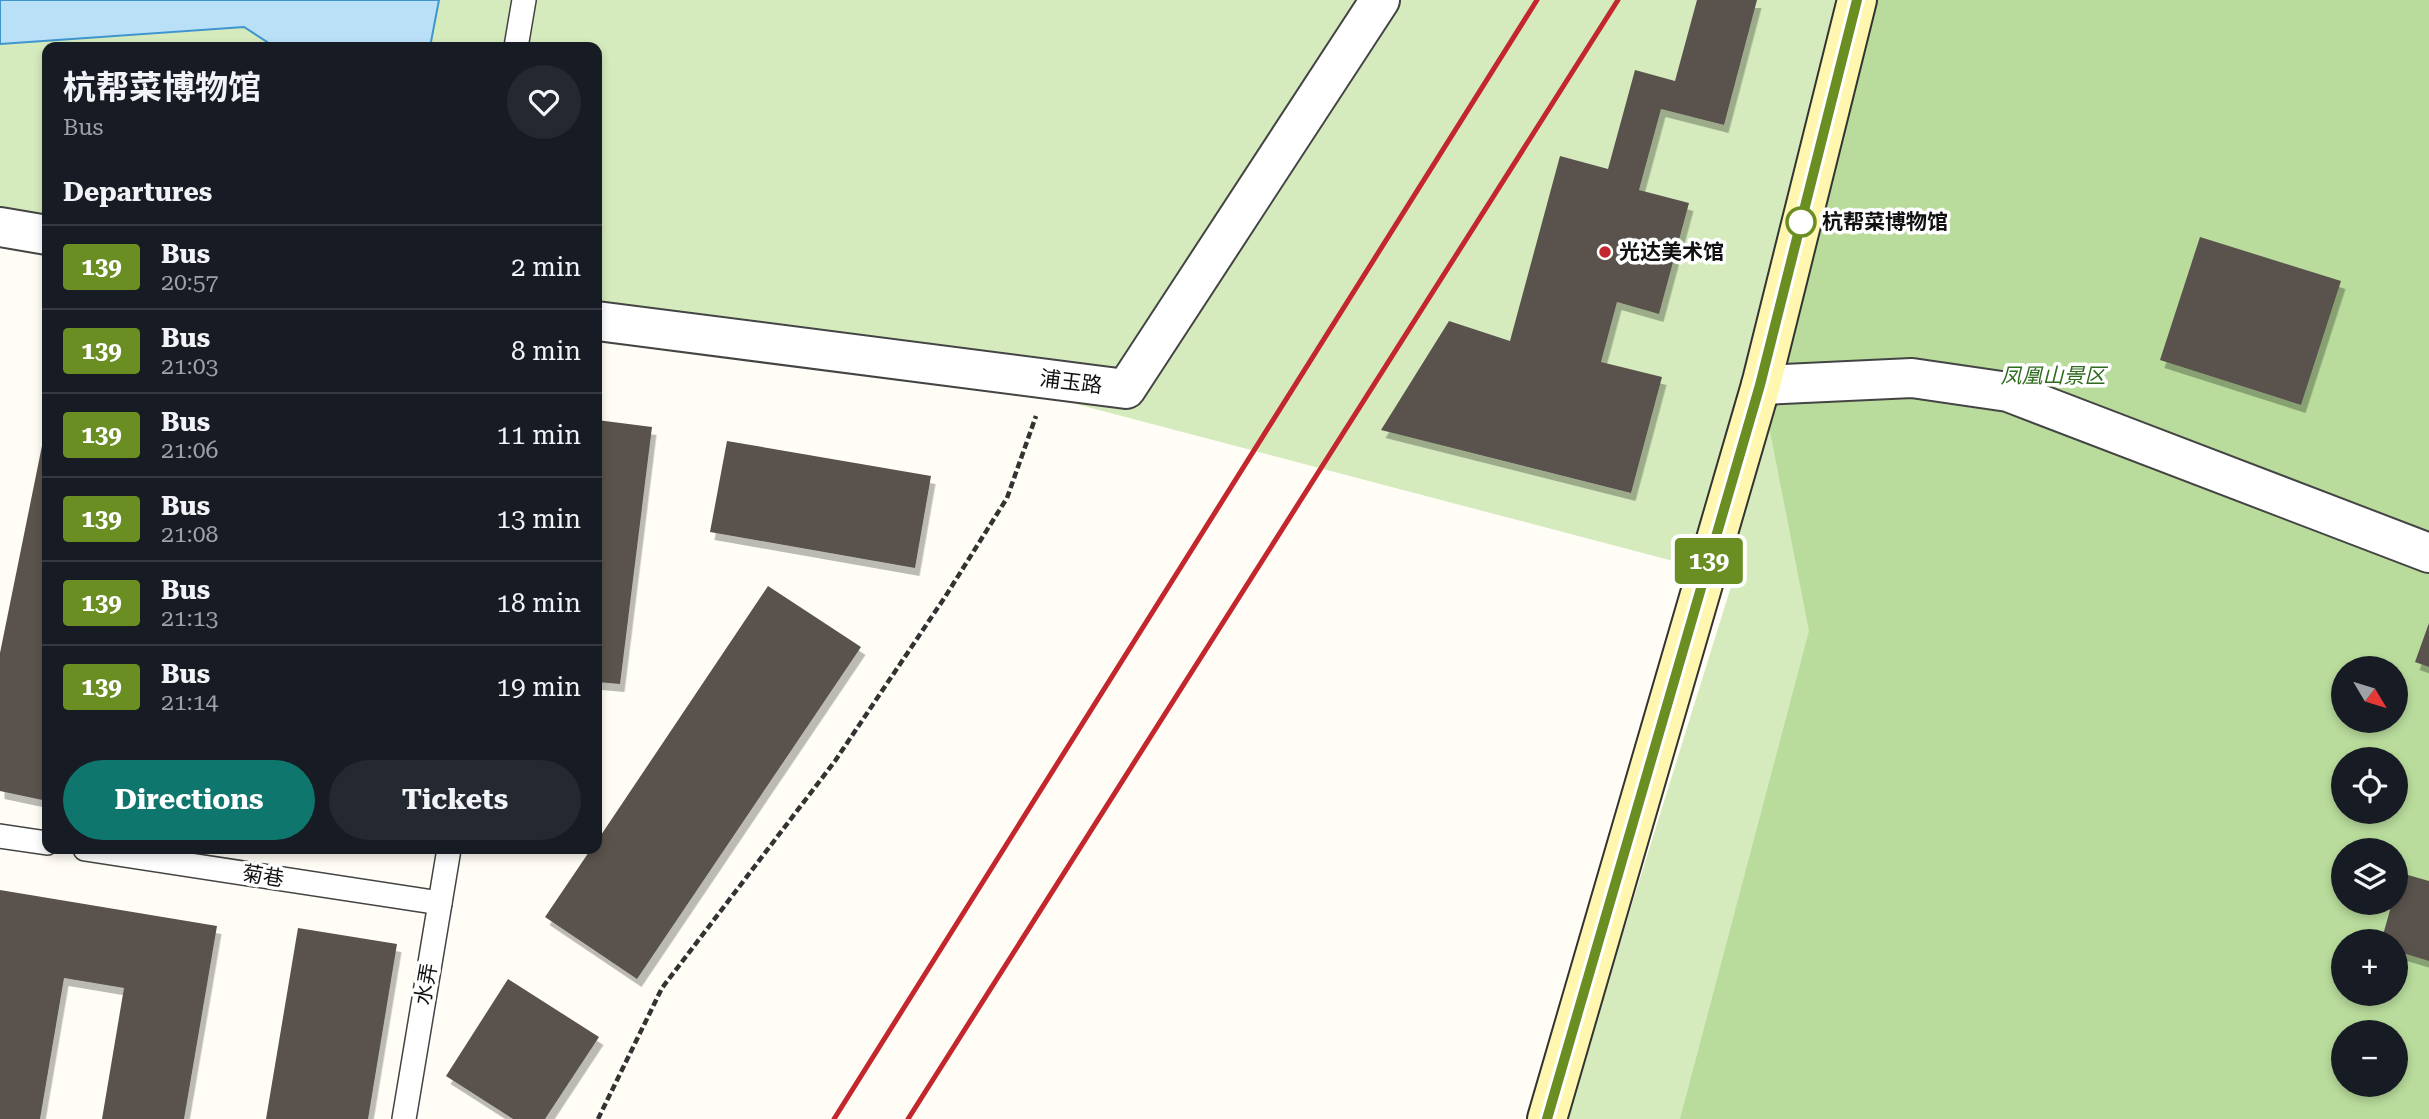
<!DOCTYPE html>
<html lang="en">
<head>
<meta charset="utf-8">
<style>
	body { margin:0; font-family:"Roboto Serif","Noto Sans SC",serif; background:#242831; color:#f1f3f6; height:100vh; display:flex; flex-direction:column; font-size:26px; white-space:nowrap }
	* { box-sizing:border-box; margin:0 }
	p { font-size:23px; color:#9ea1a6 }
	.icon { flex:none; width:38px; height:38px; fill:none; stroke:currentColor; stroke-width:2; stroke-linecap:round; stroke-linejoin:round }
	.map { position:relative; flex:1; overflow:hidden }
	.sheet { position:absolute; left:42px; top:42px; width:560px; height:812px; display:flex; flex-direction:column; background:#171b24; border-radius:14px; box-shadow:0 4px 10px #0003 }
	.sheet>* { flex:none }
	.badge { padding:0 14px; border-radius:5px; font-size:24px; line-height:46px }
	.needle { width:46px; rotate:128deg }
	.tools { position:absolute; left:2331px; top:656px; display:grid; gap:14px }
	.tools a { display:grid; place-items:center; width:77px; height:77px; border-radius:50%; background:#171b24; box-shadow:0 4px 10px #0003; font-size:35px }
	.map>.badge { position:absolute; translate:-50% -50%; box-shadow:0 0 0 4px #fff }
	h2 { padding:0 21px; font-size:26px; line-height:63px }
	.round { display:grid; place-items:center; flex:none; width:74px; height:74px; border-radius:37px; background:#242831 }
	.headline { display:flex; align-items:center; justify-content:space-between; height:119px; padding:0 21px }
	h1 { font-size:33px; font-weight:700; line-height:52px }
	.primary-button { display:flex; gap:14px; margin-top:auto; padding:14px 21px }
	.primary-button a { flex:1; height:80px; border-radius:42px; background:#0f766e; color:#fff; font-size:28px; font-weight:700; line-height:80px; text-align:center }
	.primary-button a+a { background:#242831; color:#f1f3f6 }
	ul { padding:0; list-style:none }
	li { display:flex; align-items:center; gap:21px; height:84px; padding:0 21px; border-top:2px solid #363941 }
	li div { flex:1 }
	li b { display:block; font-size:26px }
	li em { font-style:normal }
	li .badge { min-width:77px; font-weight:700; text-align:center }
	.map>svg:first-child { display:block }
</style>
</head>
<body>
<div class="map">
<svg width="2429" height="1119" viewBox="0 0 2429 1119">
	<defs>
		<filter id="shadow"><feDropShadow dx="4.5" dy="8" stdDeviation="0" flood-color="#0004"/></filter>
	</defs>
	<rect width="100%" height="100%" fill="#fffdf5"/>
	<path fill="#d5ebbd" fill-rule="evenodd" d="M0,0h2429v1119h-864l169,-542 -757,-199 -380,-57v-274h-550v191l-47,-7zM2343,668h53v53h-53zM2343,760h53v52h-53zM2343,850h53v53h-53zM2343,942h53v52h-53zM2343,1032h53v53h-53z"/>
	<path fill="#b9dc9c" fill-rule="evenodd" d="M1857,0h572v1119h-749l129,-488 -48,-246zM2343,668h53v53h-53zM2343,760h53v52h-53zM2343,850h53v53h-53zM2343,942h53v52h-53zM2343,1032h53v53h-53z"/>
	<path fill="#b9e0f7" stroke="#3f96cf" stroke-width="2" d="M0,0h439l-9,47h-155l-31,-20 -244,17z"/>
	<g fill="#5a524d" filter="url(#shadow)">
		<path d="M1697,0h60l-33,125 -63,-16 -22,81 50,13 -30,111 -42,-12 -16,60 61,15 -31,116 -250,-63 68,-109 61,20 50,-185 48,13 27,-99 40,11z"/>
		<path d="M2200,237l141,44 -40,124 -141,-45z"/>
		<path d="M597,420l55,7 -32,257 -23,-2z"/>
		<path d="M46,426h1v375l-47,-10v-138z"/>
		<path d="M727,441l204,35 -16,92 -205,-36z"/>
		<path d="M768,586l93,61 -224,332 -92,-62 46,-68h6v-8z"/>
		<path d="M2429,623v44l-14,-5z"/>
		<path d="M2401,873l28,8v80l-33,-10v-9h-15l11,-39h4v-13z"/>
		<path d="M0,890l217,36 -33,193h-82l22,-131 -60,-10 -24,141h-40z"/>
		<path d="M298,928l99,16 -29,175h-102z"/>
		<path d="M508,979l91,58 -54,82h-32l-67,-43z"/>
	</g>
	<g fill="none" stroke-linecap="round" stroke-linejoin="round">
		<g stroke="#444" stroke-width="26">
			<g id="lane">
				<path d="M516,47l8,-47"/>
				<path d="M0,836l47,7"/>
				<path d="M85,849l355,54"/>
				<path d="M404,1119l45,-270"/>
			</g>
		</g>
		<g stroke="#444" stroke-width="42">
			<g id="street">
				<path d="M0,227l47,8"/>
				<path d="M597,321l529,68 254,-389"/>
				<path d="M1761,385l151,-7 96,14 421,161"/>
			</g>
		</g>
		<g stroke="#333" stroke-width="42">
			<path id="secondary" d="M1547,1119l214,-734 96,-385"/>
		</g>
		<path stroke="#333" stroke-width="4.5" stroke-dasharray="7 3.5" stroke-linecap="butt" d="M598,1119l64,-131 173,-227 110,-164 62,-99 29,-82"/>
		<use href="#lane" stroke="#fff" stroke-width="23"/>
		<use href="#street" stroke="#fff" stroke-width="38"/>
		<use href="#secondary" stroke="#fff6b0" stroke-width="38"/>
		<g stroke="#c4262e" stroke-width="5">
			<path d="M834,1119l703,-1119"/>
			<path d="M908,1119l710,-1119"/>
		</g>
	</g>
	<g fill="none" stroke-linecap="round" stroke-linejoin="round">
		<g stroke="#fff" stroke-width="16">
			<path id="line" d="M1547,1119l213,-734 97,-385"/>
		</g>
		<use href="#line" stroke="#6b8e23" stroke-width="10"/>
	</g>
	<circle fill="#fff" stroke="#6b8e23" stroke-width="3.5" cx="1801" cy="222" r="14"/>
	<circle fill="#c4262e" stroke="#fff" stroke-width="2.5" cx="1605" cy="252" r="7"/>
	<g text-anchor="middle" stroke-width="7" stroke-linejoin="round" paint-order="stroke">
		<g font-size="21" font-weight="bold" fill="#111" stroke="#fff" text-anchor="start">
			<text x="1822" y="229">杭帮菜博物馆</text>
		</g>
		<g font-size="21" font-weight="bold" fill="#111" stroke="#fff" text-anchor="start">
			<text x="1619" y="259">光达美术馆</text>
		</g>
		<g font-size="21" font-style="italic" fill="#2f6b1f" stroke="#fff">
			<text x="2053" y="383">凤凰山景区</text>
		</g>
		<g font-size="21" fill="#111" stroke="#fff">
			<text transform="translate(1071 382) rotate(7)" y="7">浦玉路</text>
			<text transform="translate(263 876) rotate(9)" y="7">菊巷</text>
			<text transform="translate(426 984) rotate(-80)" y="7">水弄</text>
		</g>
	</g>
</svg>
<div class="tools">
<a><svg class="needle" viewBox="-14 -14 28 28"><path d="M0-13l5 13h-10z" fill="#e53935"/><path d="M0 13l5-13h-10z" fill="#9ea1a6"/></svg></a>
<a><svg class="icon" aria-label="locate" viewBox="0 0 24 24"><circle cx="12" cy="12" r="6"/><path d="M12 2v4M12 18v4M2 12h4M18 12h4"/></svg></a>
<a><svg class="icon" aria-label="layers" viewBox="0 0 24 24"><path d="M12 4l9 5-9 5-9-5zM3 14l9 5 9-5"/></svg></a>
<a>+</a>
<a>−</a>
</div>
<b class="badge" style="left:1709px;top:561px;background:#6b8e23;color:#fff">139</b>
<section class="sheet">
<div class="headline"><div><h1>杭帮菜博物馆</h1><p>Bus</p></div><a class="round"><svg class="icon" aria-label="heart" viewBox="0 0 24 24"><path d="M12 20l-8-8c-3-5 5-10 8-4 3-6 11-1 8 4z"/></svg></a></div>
<h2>Departures</h2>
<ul>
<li><span class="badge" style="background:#6b8e23;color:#fff">139</span><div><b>Bus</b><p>20:57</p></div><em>2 min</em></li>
<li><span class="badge" style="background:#6b8e23;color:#fff">139</span><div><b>Bus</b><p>21:03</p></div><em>8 min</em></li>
<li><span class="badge" style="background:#6b8e23;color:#fff">139</span><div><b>Bus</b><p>21:06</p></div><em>11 min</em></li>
<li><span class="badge" style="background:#6b8e23;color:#fff">139</span><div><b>Bus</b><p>21:08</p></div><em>13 min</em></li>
<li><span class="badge" style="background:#6b8e23;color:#fff">139</span><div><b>Bus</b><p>21:13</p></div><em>18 min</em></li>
<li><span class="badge" style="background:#6b8e23;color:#fff">139</span><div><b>Bus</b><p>21:14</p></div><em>19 min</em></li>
</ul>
<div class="primary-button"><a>Directions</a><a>Tickets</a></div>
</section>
</div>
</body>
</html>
